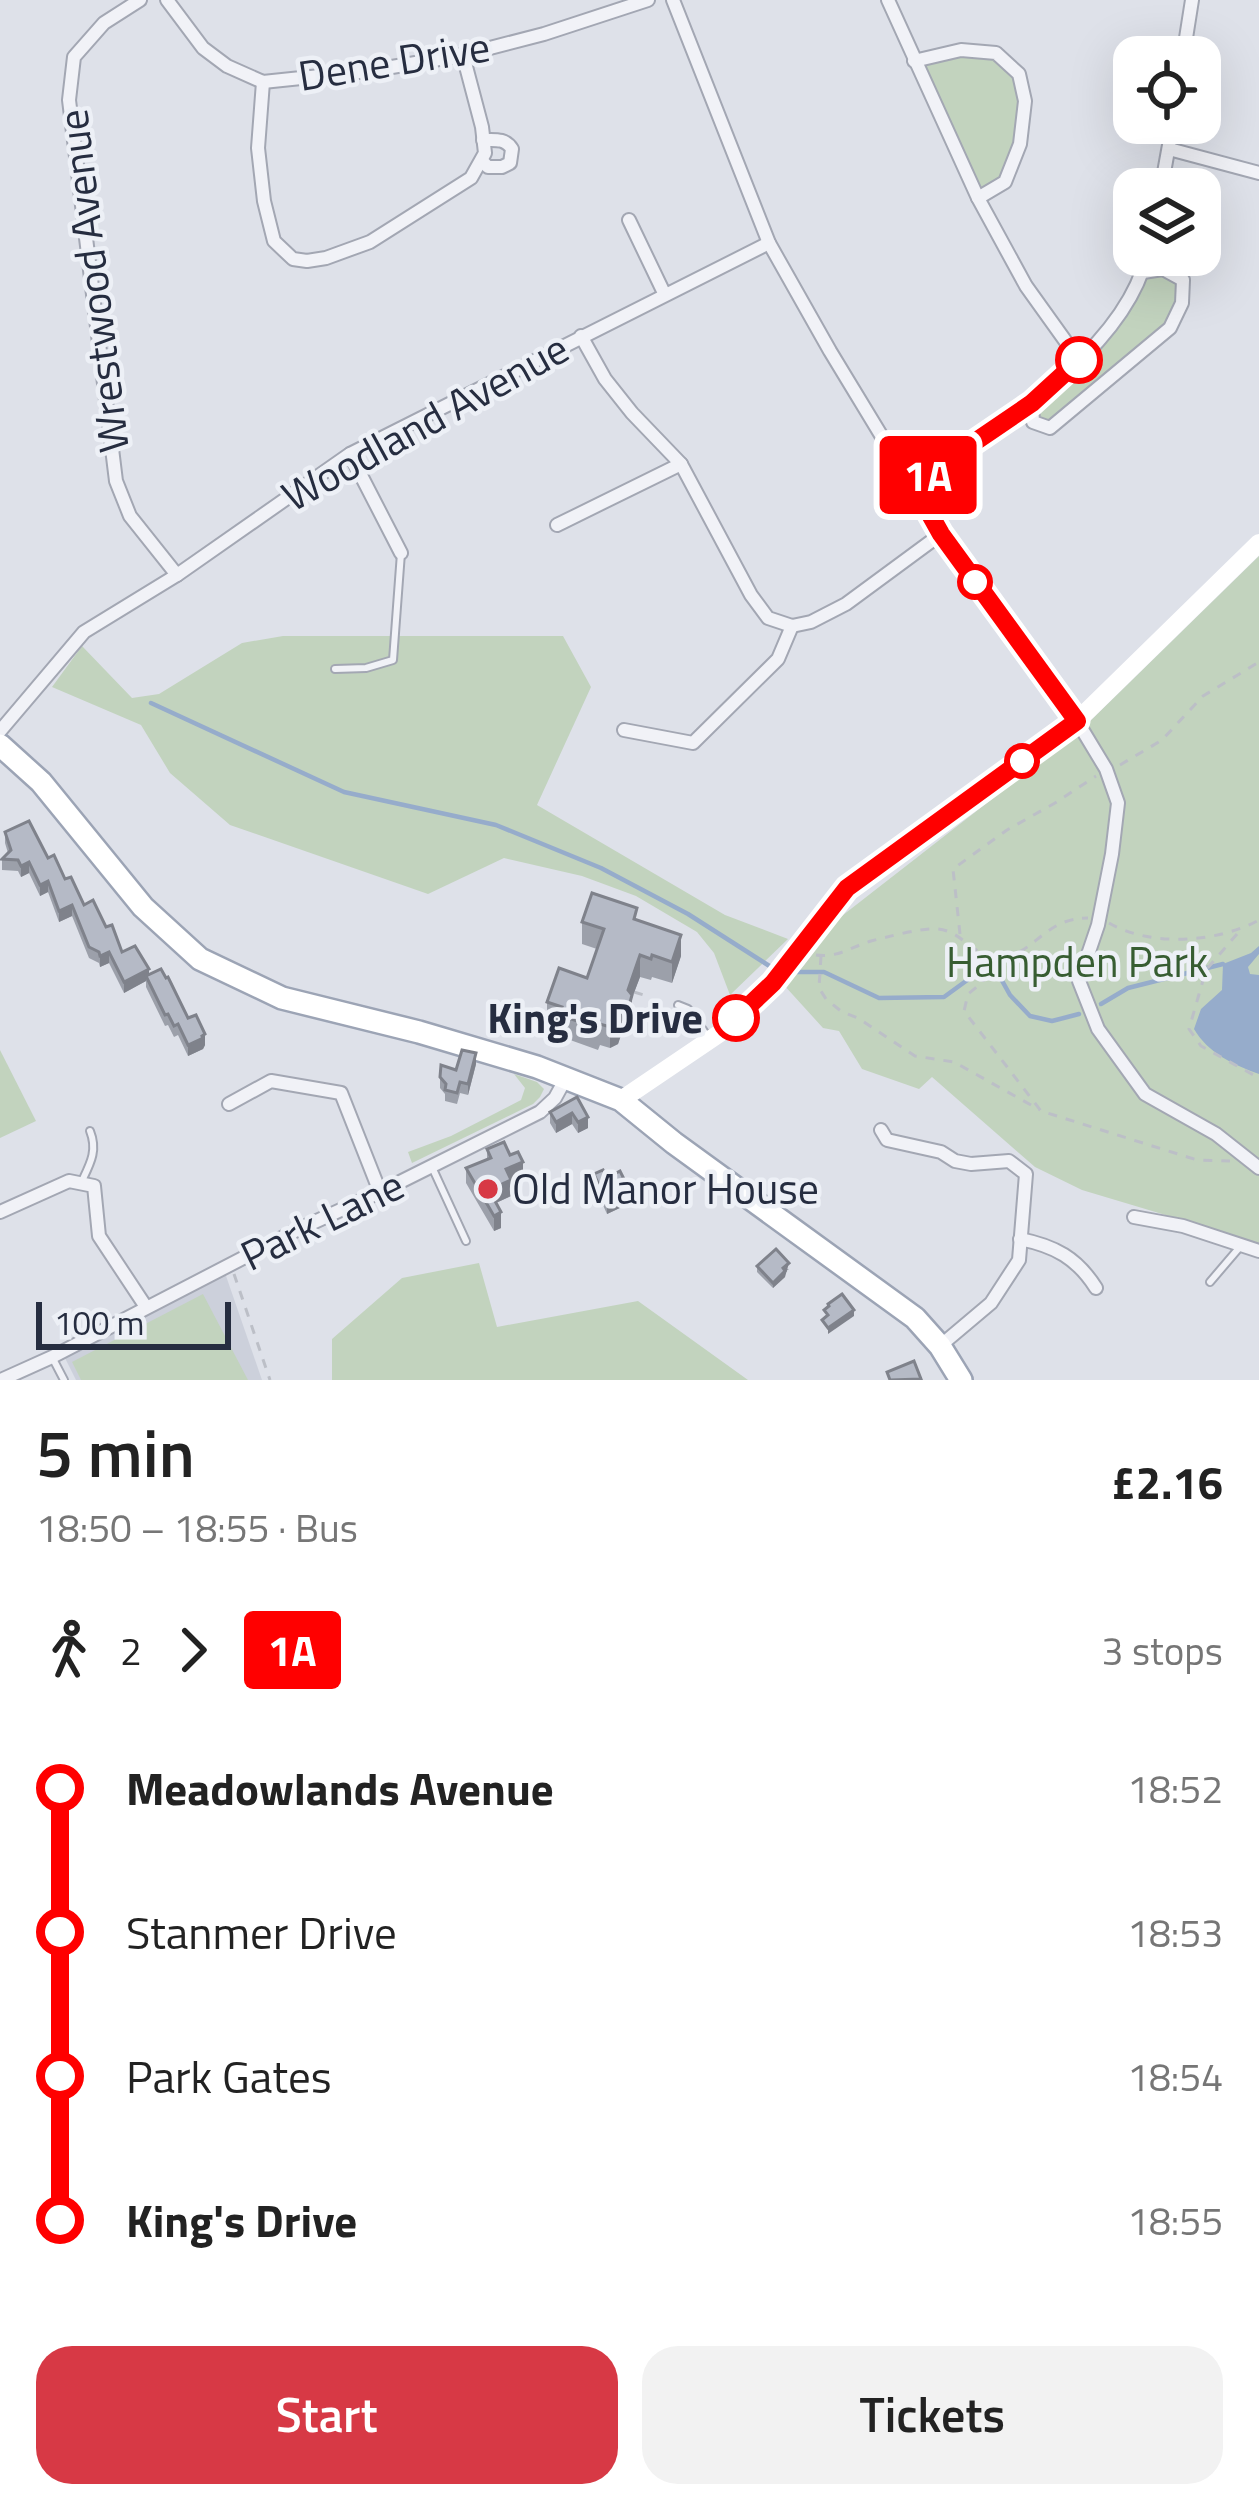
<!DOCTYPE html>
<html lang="en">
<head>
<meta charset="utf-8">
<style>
	body { margin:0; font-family:"Titillium Web",sans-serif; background:#f2f2f2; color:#222; height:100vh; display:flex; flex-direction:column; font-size:45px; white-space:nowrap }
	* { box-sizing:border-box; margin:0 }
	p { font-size:39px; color:#767676 }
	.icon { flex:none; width:66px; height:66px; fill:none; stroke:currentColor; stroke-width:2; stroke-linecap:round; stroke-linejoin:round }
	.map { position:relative; height:1380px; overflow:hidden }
	.panel { display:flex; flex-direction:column; background:#fff; flex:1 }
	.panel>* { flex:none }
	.badge { padding:0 24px; border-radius:9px; font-size:42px; line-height:78px }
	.controls { position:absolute; left:1113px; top:36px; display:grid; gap:24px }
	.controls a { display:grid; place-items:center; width:108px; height:108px; border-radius:24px; background:#fff; box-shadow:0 12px 48px #0002; font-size:60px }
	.scale { position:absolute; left:36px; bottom:30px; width:195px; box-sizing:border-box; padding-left:12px; border:6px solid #262d40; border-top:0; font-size:33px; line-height:42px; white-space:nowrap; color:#262d40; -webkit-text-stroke:9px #edf0f6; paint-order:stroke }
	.map>.badge { position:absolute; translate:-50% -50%; box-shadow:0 0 0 6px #fff }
	.legs { display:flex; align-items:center; gap:18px; height:132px; padding:0 36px; font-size:39px }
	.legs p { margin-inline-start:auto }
	.headline { display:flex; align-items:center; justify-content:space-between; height:204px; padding:0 36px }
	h1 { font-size:66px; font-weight:600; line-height:90px }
	.action { display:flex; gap:24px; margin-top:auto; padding:24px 36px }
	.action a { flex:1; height:138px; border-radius:36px; background:#d73945; color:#fff; font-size:48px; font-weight:600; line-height:138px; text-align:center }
	.action a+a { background:#f2f2f2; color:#222 }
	ul { padding:0 36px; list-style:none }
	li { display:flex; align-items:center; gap:42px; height:144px; font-size:45px }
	li i { display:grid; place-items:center; width:18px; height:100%; margin:0 15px; background:currentColor }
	li i::after { content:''; width:30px; height:30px; margin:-15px; border:9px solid; border-radius:50%; background:#fff }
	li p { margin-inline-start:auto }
	li:first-child i { background:linear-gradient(#0000 50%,currentColor 0) }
	li:last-child i { background:linear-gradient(currentColor 50%,#0000 0) }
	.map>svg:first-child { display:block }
</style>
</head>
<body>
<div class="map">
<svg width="1259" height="1380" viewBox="0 0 1259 1380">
	<rect width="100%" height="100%" fill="#dee1e9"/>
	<path fill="#ccd0db" d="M225,1273l37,107h-186l-11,-22z"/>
	<g fill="#c2d3be">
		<path d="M996,53l23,21 6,27 -20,81 -27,16 -64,-137 25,-7z"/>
		<path d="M1163,269l20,11 -13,48 -120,100 -17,-6 -1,-19 85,-83 26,-48z"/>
		<path d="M1259,556v687l-177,-53 -47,-23 -103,-90 -13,12 -57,-20 -23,-38 -16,-3 -40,-44 21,-19 34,-46 245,-191z"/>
		<path d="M283,636h280l28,51 -54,118 188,110 63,24 -58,56 -16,-42 -17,-21 -61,-36 -54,-20 -78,-18 -76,36 -198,-69 -60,-52 -29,-48 -89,-38 30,-41 50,52 27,-4 83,-51z"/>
		<path d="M0,1050l36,71 -36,17z"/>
		<path d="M514,1074l23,8 7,7 -4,8 -7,7 -121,59 -4,-11 43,-16 70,-36 4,-12z"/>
		<path d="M479,1263l18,64 141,-26 110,79h-416v-41l70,-61z"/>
		<path d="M203,1294l45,86h-167l-9,-18z"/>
	</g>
	<path fill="#96accb" d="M1259,946v8l-11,13 2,7 9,1v99c-25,-9 -51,-21 -65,-45l7,-20 21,-19 1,-26 28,-11z"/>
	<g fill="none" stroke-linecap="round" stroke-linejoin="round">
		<g stroke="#96accb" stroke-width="4.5">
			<path d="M151,703l193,89 152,33 105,43 87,46 83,53"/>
			<path d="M793,972h31l55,26 65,-1 33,-24h15l8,4 10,18 20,21 22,5 27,-7"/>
			<path d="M1101,1004l27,-16 95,-24"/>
		</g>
		<g stroke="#a3a7b3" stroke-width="10">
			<g id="lane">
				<path d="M335,669l31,-1 27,-8 8,-107"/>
				<path d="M678,1005l10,4 20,28"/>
				<path d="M432,1167l34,74"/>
				<path d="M81,1183c9,-19 17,-32 9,-52"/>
				<path d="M1210,1282l29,-34"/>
				<path d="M52,1357l12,23"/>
			</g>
		</g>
		<g stroke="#a3a7b3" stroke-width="16">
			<g id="street">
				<path d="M140,0l-36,23 -30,34 -5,43 47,381 14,35 47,59"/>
				<path d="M167,0l36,48 24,18 36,16 105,-11 95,-16 81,-21 104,-34"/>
				<path d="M673,0l96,243 61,108 111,183 136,187 29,48 12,34 -6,51 -14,71 -19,56 19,48 47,65 71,40 43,34"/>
				<path d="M888,0l90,198 48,88 53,74"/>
				<path d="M1183,57l9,-57"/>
				<path d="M914,61l47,-11 35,3 23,21 6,27 -5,43 -15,38 -27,16"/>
				<path d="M263,82l-5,66 6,53 10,40 19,18 14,2 19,-3 44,-16 101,-64 14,-25 -3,-26 -19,-72"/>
				<path d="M1169,149l90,24"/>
				<path d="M482,161l6,6h14l8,-4 2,-14c-7,-11 -17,-9 -29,-9"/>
				<path d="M1161,189l12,-66"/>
				<path d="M629,220l35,73"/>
				<path d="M581,336l24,43 27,34 49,51 70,131 17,23 24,8 19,-4 35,-18 95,-70"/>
				<path d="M1032,403l1,19 17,6 120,-100 12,-25 1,-23 -20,-11 -20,3"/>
				<path d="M350,454l51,99"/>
				<path d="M913,485c79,-55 211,-131 234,-230"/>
				<path d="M557,525l124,-61"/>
				<path d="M624,730l69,13 85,-84 14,-33"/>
				<path d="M0,731l84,-99 93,-57 173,-121 419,-211"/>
				<path d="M229,1104l42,-23 70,12 39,99"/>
				<path d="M881,1130l6,10 54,12 14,9 16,3 38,-3 17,13 -7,86 -28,43 -51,43"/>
				<path d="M0,1212l69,-31 25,5 5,50 47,71"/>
				<path d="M1134,1217l49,9 76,25"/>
				<path d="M1020,1239c35,7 57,19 76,49"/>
				<path d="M1,1380l51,-23 245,-127 83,-38 160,-80 15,-14 11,-20"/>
			</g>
		</g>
		<g stroke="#9ca4b5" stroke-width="26">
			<path id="primary" d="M0,745l41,37 102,125 57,52 82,39 137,34 118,35 84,33 53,43 241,175 25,28 21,34"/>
		</g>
		<g stroke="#bcbfc7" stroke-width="3" stroke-dasharray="9 9" stroke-linecap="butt">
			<path d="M1120,765l42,-25 41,-44 56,-34"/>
			<path d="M1109,923c41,24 108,20 150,-3"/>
			<path d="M960,934l-7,-65 54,-39 48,-27 41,-27"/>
			<path d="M1237,934l-31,36 -17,59 12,17 58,32"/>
			<path d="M816,955c22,3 35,-8 55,-14 16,-4 49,-13 66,-12 26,1 39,33 67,28 32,-5 41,-39 84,-39"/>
			<path d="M987,955l-4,27 -15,12 -4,17 77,100 156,49 33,1"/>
			<path d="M821,956l-2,32 7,11 16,13 16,6 57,38 39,6 86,48"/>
			<path d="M634,992l13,4"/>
			<path d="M234,1274l36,106"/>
		</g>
		<use href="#lane" stroke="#f1f2f7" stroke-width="6"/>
		<use href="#street" stroke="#f1f2f7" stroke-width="12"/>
		<path stroke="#fff" stroke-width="18" d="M621,1100l99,-67 53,-50 74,-95 230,-167 182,-178"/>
		<use href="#primary" stroke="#fff" stroke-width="21"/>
	</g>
	<g fill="#9ca0aa">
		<path d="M5,832l43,26 36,47 22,22 16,25 27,22 39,44 17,27 -2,4 -15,7 -10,-21 -4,2 -6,-12 -3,1 -19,-39v-6l-22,12 -15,-30 -9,4 -1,-4 -10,-5 -17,-42 -13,6 -11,-30 -8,4 -11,-23 -8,4 -3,-6 -16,-1v-11l6,-6 -3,-10z"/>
		<path d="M637,920l44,36 -9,27 -20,-6 -1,3 -11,-3 -8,21v18l-3,11 -8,8 -3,9 -8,4 -10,-3 -2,5 -39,-14v-8l-12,-4v-22l40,-24 10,-29 -15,-5v-22z"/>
		<path d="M476,1064l-8,31 -8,-2 -3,11 -12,-3v-7l-5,-6v-11z"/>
		<path d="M577,1097l11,31 -10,5 -6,-9 -16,9 -6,-10v-11z"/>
		<path d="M487,1149l36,29 -12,5v13l-15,7 5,25 -7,3 -28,-48v-15l21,-9z"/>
		<path d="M594,1174l13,4 21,20 -4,8 -17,8 -13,-29z"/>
		<path d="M757,1266l32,3 -4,3v5l-12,11 -16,-16z"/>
	</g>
	<g fill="#7f828b">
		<path d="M29,862v11l-8,4v-11z"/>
		<path d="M48,881v11l-8,4v-11z"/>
		<path d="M72,905v11l-13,6v-11z"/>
		<path d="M681,935v21l-9,27v-21z"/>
		<path d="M109,952v11l-9,4v-11z"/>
		<path d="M640,955v22l-8,21v18l-3,11 -8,8 -3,9 -8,4v-21l18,-37z"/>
		<path d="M149,969v11l-3,-4v5l-22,12v-11z"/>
		<path d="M205,1034v11l-2,4 -15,7v-11z"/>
		<path d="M476,1053v11l-8,31v-11z"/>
		<path d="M572,1113v11l-16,9v-11z"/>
		<path d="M588,1117v11l-10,5v-11z"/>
		<path d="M523,1162v16l-12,5v13l-22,10v-16l17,-21z"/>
		<path d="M628,1187v11l-4,8 -17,8v-11z"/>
		<path d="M501,1212v16l-7,3v-15z"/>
		<path d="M789,1263l-4,14 -12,11v-5z"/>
		<path d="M854,1310v6l-26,18v-6z"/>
	</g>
	<g fill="#b5bac6" stroke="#7f828b" stroke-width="3">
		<path d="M29,821l19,37 6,-3 11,24 6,-2 13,28 9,-5 13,27 6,-2 10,27 13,-6 14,23 -25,13 -15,-30 -9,4 -1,-4 -10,-5 -17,-42 -13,6 -11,-30 -8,4 -11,-23 -8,4 -3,-6 -16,-1 9,-9 -6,-18z"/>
		<path d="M592,893l45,15 -3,11 47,16 -9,27 -20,-7 -1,4 -11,-4 -12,35 4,5 -3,11 -8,7 -3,10 -8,4 -10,-3 -2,4 -39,-13 3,-8 -15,-5 12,-34 28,10 17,-49 -22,-7z"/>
		<path d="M161,969l5,9 2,-1 20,41 8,-3 9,19 -3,2 1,2 -15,7 -10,-21 -4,2 -6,-12 -3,1 -19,-39z"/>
		<path d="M462,1050l14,3 -8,31 -8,-2 -3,11 -12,-3 1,-6 -6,-7 1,-12 15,5z"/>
		<path d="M577,1097l11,20 -10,5 -6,-9 -16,9 -6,-10z"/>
		<path d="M504,1142l6,13 8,-3 5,10 -17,7 5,11 -22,10 12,22 -7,4 -28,-48 25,-10 -4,-9z"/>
		<path d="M603,1170l4,8 13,-7 8,16 -4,8 -17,8 -13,-29z"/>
		<path d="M776,1249l13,14 -6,5 2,3 -12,12 -16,-17z"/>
		<path d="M842,1294l12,16 -26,18 -6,-8 6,-5 -4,-5 5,-4 -1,-2z"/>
		<path d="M914,1361l7,18 -31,1 -3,-8z"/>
	</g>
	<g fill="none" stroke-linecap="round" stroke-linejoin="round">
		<g stroke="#fff" stroke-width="27">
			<path id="line-1" d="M736,1018l37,-35 74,-95 230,-167 -136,-187 -28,-50 119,-81 47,-43"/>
		</g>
		<use href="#line-1" stroke="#f00" stroke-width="18"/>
	</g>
	<g fill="#fff" stroke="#f00" stroke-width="6">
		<circle cx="1079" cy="360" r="21"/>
		<circle cx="975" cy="582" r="15"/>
		<circle cx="1022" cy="761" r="15"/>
		<circle cx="736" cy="1018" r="21"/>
	</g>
	<circle fill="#d73945" stroke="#edf0f6" stroke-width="4.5" cx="488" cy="1189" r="12"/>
	<g text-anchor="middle" stroke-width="9" stroke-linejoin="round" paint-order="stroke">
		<g font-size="42" fill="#262d40" stroke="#edf0f6">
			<text transform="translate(394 61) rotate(-9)" y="15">Dene Drive</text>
			<text transform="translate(93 281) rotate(-97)" y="15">Wrestwood Avenue</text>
			<text transform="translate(425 422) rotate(-29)" y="15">Woodland Avenue</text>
			<text transform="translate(322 1220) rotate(-26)" y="15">Park Lane</text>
		</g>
		<g font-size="42" fill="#375d32" stroke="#edf0f6">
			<text x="1077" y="977">Hampden Park</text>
		</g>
		<g font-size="42" font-weight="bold" fill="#262d40" stroke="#edf0f6" text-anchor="end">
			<text x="703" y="1033">King's Drive</text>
		</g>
		<g font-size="42" fill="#262d40" stroke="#edf0f6" text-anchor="start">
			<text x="512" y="1204">Old Manor House</text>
		</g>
	</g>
</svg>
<div class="controls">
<a><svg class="icon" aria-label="locate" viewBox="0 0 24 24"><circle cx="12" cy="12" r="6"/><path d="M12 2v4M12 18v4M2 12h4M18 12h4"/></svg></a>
<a><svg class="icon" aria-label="layers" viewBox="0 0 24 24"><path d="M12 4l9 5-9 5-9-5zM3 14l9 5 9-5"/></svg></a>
</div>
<div class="scale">100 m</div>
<b class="badge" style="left:928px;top:475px;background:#f00;color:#fff">1A</b>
</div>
<section class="panel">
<div class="headline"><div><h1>5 min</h1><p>18:50 – 18:55 · Bus</p></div><b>£2.16</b></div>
<div class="legs"><svg class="icon" aria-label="walk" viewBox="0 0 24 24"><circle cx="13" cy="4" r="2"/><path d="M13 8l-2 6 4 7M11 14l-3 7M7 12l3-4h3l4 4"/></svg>2<svg class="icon" aria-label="forward" viewBox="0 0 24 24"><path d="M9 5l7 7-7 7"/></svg><b class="badge" style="background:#f00;color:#fff">1A</b><p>3 stops</p></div>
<ul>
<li><i style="color:#f00"></i><b>Meadowlands Avenue</b><p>18:52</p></li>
<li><i style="color:#f00"></i><span>Stanmer Drive</span><p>18:53</p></li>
<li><i style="color:#f00"></i><span>Park Gates</span><p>18:54</p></li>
<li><i style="color:#f00"></i><b>King's Drive</b><p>18:55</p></li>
</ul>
<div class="action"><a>Start</a><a>Tickets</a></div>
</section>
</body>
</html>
